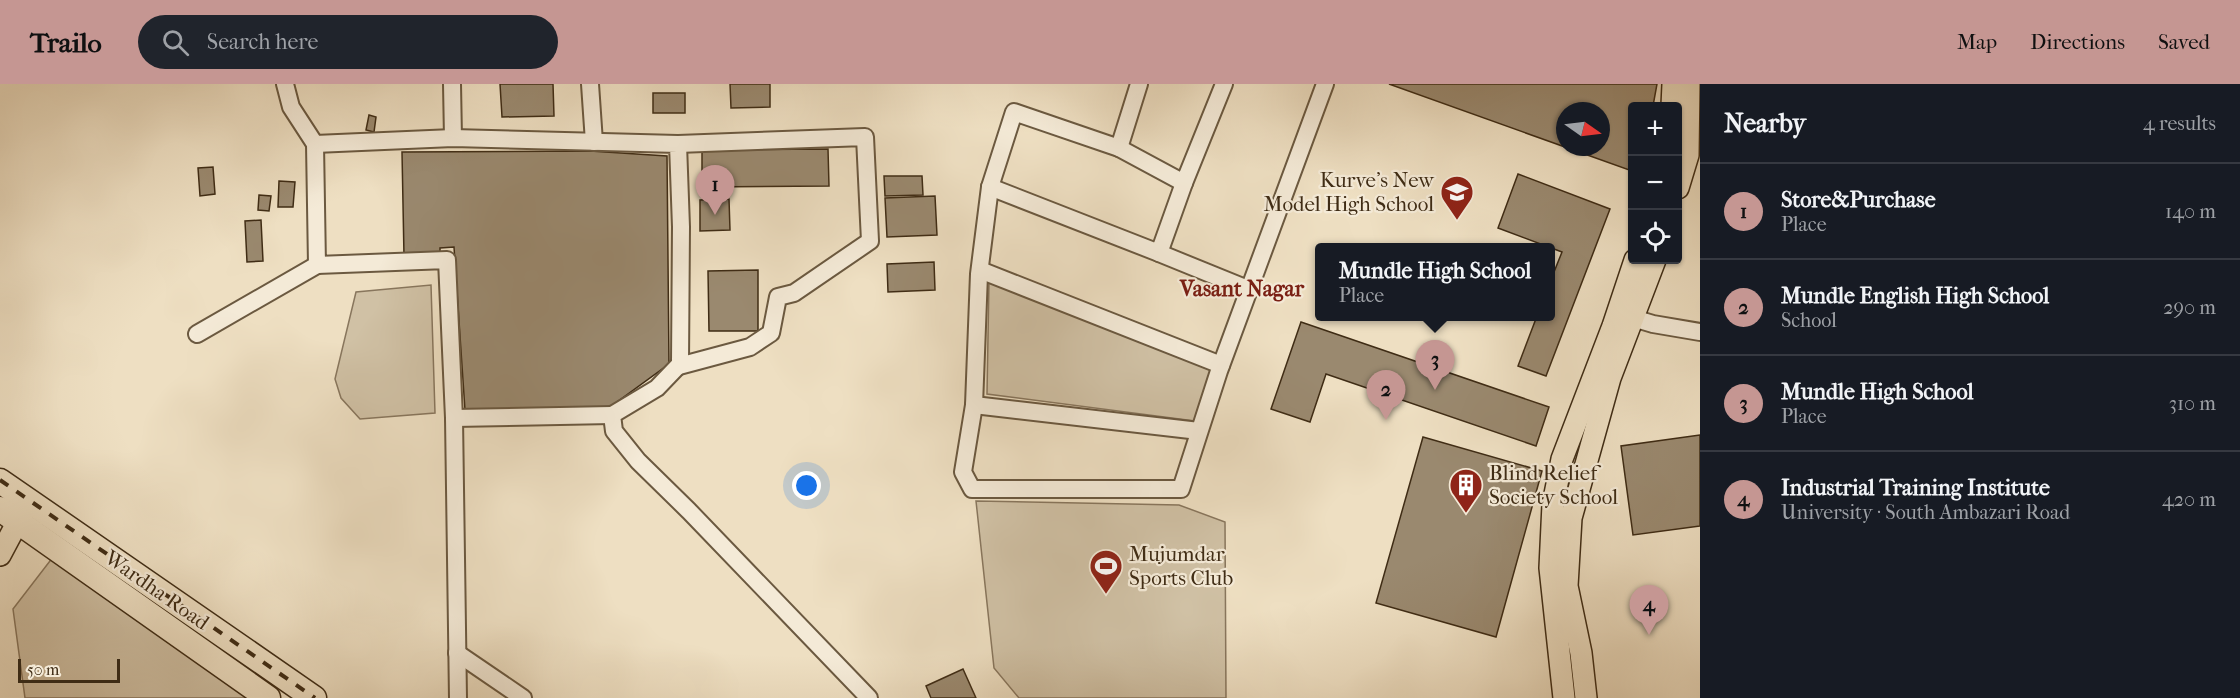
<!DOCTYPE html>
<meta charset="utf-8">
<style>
:root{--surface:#171b24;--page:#20242c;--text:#f1f3f6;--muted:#9ea1a6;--line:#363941;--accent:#c59692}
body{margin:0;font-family:"IM FELL French Canon",serif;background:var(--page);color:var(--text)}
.controls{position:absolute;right:18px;top:18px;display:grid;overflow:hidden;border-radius:6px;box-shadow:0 2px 4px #0004}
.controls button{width:54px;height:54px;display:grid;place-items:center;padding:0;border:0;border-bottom:2px solid var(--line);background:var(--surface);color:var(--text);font:30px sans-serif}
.compass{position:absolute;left:1556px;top:18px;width:54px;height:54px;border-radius:50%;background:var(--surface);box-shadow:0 2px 4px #0004;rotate:104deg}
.scale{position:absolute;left:18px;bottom:15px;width:102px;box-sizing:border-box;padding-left:6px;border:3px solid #3f2c15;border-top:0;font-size:16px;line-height:21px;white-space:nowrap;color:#3f2c15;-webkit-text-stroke:4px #f4ead7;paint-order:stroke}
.you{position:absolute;left:807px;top:402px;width:21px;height:21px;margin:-15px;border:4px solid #fff;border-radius:50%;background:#1a73e8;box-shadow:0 0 0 9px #1a73e833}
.badge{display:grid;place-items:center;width:39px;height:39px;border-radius:50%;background:var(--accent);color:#111;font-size:20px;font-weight:700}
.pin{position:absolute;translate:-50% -50px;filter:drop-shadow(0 2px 3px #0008)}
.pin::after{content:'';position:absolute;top:32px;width:21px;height:18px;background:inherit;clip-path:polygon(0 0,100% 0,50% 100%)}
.popup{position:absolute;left:1315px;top:159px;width:240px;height:78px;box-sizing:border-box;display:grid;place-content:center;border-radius:6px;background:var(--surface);filter:drop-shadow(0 2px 4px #0005);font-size:20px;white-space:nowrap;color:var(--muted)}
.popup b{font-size:22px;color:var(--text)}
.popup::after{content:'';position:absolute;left:50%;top:100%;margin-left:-12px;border:12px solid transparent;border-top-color:var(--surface)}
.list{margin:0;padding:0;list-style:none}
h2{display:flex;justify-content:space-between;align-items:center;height:78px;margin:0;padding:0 24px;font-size:26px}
h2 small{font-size:20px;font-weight:400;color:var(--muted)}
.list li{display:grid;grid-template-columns:39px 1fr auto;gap:18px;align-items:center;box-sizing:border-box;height:96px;padding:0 24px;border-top:2px solid var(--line)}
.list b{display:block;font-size:22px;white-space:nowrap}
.list p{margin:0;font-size:20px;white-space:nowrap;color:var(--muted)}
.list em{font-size:20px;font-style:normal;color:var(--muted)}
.icon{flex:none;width:33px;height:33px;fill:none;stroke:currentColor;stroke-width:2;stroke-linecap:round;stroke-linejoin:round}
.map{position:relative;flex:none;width:1700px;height:614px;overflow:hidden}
header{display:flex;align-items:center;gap:36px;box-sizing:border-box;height:84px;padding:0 30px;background:var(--accent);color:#111}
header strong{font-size:28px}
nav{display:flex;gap:33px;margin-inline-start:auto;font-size:21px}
.search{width:420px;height:54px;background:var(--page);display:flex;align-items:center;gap:15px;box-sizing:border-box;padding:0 21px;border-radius:33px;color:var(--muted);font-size:22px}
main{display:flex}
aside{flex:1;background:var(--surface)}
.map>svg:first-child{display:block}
.green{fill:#d0c1a5;stroke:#88765d;stroke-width:1.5}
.building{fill:#9a896f;stroke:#3f2c15;stroke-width:1.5;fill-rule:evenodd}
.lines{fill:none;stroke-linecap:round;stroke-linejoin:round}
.minor-casing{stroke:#6b5940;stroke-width:20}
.major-casing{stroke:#3f2c15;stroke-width:24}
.highway-casing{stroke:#3f2c15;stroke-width:27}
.minor{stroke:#f4ead7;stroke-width:16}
.major{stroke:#eedfc2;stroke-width:21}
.highway{stroke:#eedfc2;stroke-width:24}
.rail{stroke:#3f2c15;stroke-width:4;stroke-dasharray:10 10;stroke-linecap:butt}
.labels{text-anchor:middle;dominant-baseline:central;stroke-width:4.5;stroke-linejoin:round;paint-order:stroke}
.poi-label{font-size:21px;fill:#3f2c15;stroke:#f4ead7;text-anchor:start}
.street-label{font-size:21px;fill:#3f2c15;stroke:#f4ead7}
.neighbourhood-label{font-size:22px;font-weight:bold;fill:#7a1f14;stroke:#f4ead7}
</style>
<header>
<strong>Trailo</strong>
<div class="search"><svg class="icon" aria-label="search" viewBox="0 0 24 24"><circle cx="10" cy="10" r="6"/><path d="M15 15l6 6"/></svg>Search here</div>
<nav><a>Map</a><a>Directions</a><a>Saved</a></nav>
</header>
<main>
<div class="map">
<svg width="1700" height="614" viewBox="0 0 1700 614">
<rect width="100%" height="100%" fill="#eedfc2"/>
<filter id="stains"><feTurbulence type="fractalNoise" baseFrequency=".00333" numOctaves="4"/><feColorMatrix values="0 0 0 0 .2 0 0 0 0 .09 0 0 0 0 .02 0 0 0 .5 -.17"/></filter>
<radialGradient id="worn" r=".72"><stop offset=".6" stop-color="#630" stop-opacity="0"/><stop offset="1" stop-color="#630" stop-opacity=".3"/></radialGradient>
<!-- green -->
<g class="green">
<path d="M989,197l222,88 -16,52 -208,-27z"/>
<path d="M431,201l4,128 -75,6 -19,-21 -6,-19 21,-87z"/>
<path d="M976,417l203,4 46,17 1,176h-207l-25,-30z"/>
<path d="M53,473l201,141h-229l-12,-89z"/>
</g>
<!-- building -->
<g class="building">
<path d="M500,0h53l1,32 -52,1z"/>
<path d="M730,0h40v23l-39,1z"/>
<path d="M1389,0h268l-4,22h-21v65zM1565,27h36v36h-36z"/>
<rect x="653" y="9" width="32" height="20"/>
<path d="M369,31l7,2 -2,15 -8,-2z"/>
<path d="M828,65l1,37 -127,1v-37z"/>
<path d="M590,67l77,5 2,208 -59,43 -145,3 -11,-163 -14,1v6l-36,2 -2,-104z"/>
<path d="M213,83l2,27 -15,2 -2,-28z"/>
<path d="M1518,90l92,35 -64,167 -28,-10 19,-50h13v-34l12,-30 -64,-24z"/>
<path d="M884,92h38l1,19 -38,1z"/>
<path d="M279,97l16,1 -2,25h-15z"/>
<path d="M259,111l12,1 -2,15 -11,-1z"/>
<path d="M935,112l2,39 -50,2 -2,-39z"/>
<path d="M729,115l1,31 -30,1v-31z"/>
<path d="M261,136l2,41 -16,1 -2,-41z"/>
<path d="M934,178l1,28 -47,2 -1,-28z"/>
<path d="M758,186v61h-49l-1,-60z"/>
<path d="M1301,238l248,85 -13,39 -210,-72 -16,48 -39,-13z"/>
<path d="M1700,351v91l-67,9 -12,-89z"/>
<path d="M1423,353l119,34 -46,166 -120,-34z"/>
<path d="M963,585l13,29h-45l-5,-12z"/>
</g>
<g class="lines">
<!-- minor casing -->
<g class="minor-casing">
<g id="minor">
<path d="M285,0l6,23 24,37 2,121 130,-5 7,158 4,280"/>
<path d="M452,0l1,54"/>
<path d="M590,0l4,58"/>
<path d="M1139,0l-20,64 -105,-36 -24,75 -11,87 -5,131 -11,67 9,17h209l38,-118 106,-287"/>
<path d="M315,60l138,-6 225,6 3,83 -1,137 -23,24 -45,27 2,16 24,30 51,50 180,187"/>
<path d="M678,60l187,-7 5,104 -76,52 -16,4 -7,36 -21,14 -71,19"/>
<path d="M1119,64l65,35 40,-99"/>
<path d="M990,103l169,66 25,-70"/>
<path d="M1159,169l91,37"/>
<path d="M980,186l241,95"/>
<path d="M1633,234l20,6 47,8"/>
<path d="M197,250l120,-69"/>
<path d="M974,321l225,26"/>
<path d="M454,334l158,-3"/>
<path d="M457,569l66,45"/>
</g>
</g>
<!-- major casing -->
<g class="major-casing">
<g id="major">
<path d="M1672,22l1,-22"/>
<path d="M1678,104l10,-33 1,-71"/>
<path d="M0,471l25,-47"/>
<path d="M1564,614l-14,-130 3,-64 9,-45 51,-133 22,-66"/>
<path d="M1586,614l-5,-45 -14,-67 4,-68 39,-140 45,-118"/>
</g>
</g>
<!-- highway casing -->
<g class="highway-casing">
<g id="highway">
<path d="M0,397l314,217"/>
<path d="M0,425l268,189"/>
</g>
</g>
<!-- minor -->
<use href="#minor" class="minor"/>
<!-- major -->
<use href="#major" class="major"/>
<!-- highway -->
<use href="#highway" class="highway"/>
<!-- rail -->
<path class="rail" d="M0,396l315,218"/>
</g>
<!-- icons -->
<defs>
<g id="school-pin" transform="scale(1.725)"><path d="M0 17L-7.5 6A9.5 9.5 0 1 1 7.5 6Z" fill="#8f2418" stroke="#f4ead7"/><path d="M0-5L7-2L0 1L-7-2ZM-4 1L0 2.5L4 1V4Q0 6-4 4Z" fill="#fff"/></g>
<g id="building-pin" transform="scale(1.725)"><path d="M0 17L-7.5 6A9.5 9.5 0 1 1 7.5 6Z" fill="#8f2418" stroke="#f4ead7"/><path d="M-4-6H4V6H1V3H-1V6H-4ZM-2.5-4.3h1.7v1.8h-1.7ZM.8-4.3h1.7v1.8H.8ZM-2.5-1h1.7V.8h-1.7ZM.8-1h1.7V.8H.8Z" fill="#fff"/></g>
<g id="stadium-pin" transform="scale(1.725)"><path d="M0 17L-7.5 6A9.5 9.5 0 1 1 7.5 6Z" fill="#8f2418" stroke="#f4ead7"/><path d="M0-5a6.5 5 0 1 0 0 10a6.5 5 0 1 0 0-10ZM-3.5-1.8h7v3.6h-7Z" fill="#fff"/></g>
</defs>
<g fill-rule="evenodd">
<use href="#school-pin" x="1457" y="108"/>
<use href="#building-pin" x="1466" y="401"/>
<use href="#stadium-pin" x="1106" y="482"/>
</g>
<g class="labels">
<!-- poi labels -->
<g class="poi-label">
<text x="1434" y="96" text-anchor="end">Kurve's New<tspan x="1434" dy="24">Model High School</tspan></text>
<text x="1489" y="389">Blind Relief<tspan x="1489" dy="24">Society School</tspan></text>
<text x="1129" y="470">Mujumdar<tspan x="1129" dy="24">Sports Club</tspan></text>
</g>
<!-- street labels -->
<g class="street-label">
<text transform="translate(157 506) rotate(35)">Wardha Road</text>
</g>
<!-- neighbourhood labels -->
<g class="neighbourhood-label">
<text x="1242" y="205">Vasant Nagar</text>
</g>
</g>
<rect width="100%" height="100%" filter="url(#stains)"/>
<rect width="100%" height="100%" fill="url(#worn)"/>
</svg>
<div class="controls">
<button>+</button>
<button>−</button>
<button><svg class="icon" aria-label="locate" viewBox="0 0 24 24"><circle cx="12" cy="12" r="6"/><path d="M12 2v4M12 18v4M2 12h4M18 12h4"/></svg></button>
</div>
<svg class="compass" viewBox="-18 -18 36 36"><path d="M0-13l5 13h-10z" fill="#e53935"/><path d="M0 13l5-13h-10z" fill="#9ea1a6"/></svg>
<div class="scale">50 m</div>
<div class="you"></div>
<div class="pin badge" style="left:715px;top:131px">1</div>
<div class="pin badge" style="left:1386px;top:336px">2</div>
<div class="pin badge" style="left:1435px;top:306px">3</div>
<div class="popup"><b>Mundle High School</b>Place</div>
<div class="pin badge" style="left:1649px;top:551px">4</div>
</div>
<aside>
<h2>Nearby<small>4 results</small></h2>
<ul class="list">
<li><span class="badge">1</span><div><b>Store&amp;Purchase</b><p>Place</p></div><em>140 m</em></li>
<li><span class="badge">2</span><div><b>Mundle English High School</b><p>School</p></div><em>290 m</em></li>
<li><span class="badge">3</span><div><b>Mundle High School</b><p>Place</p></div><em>310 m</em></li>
<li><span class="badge">4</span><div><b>Industrial Training Institute</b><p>University · South Ambazari Road</p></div><em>420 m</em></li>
</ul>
</aside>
</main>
